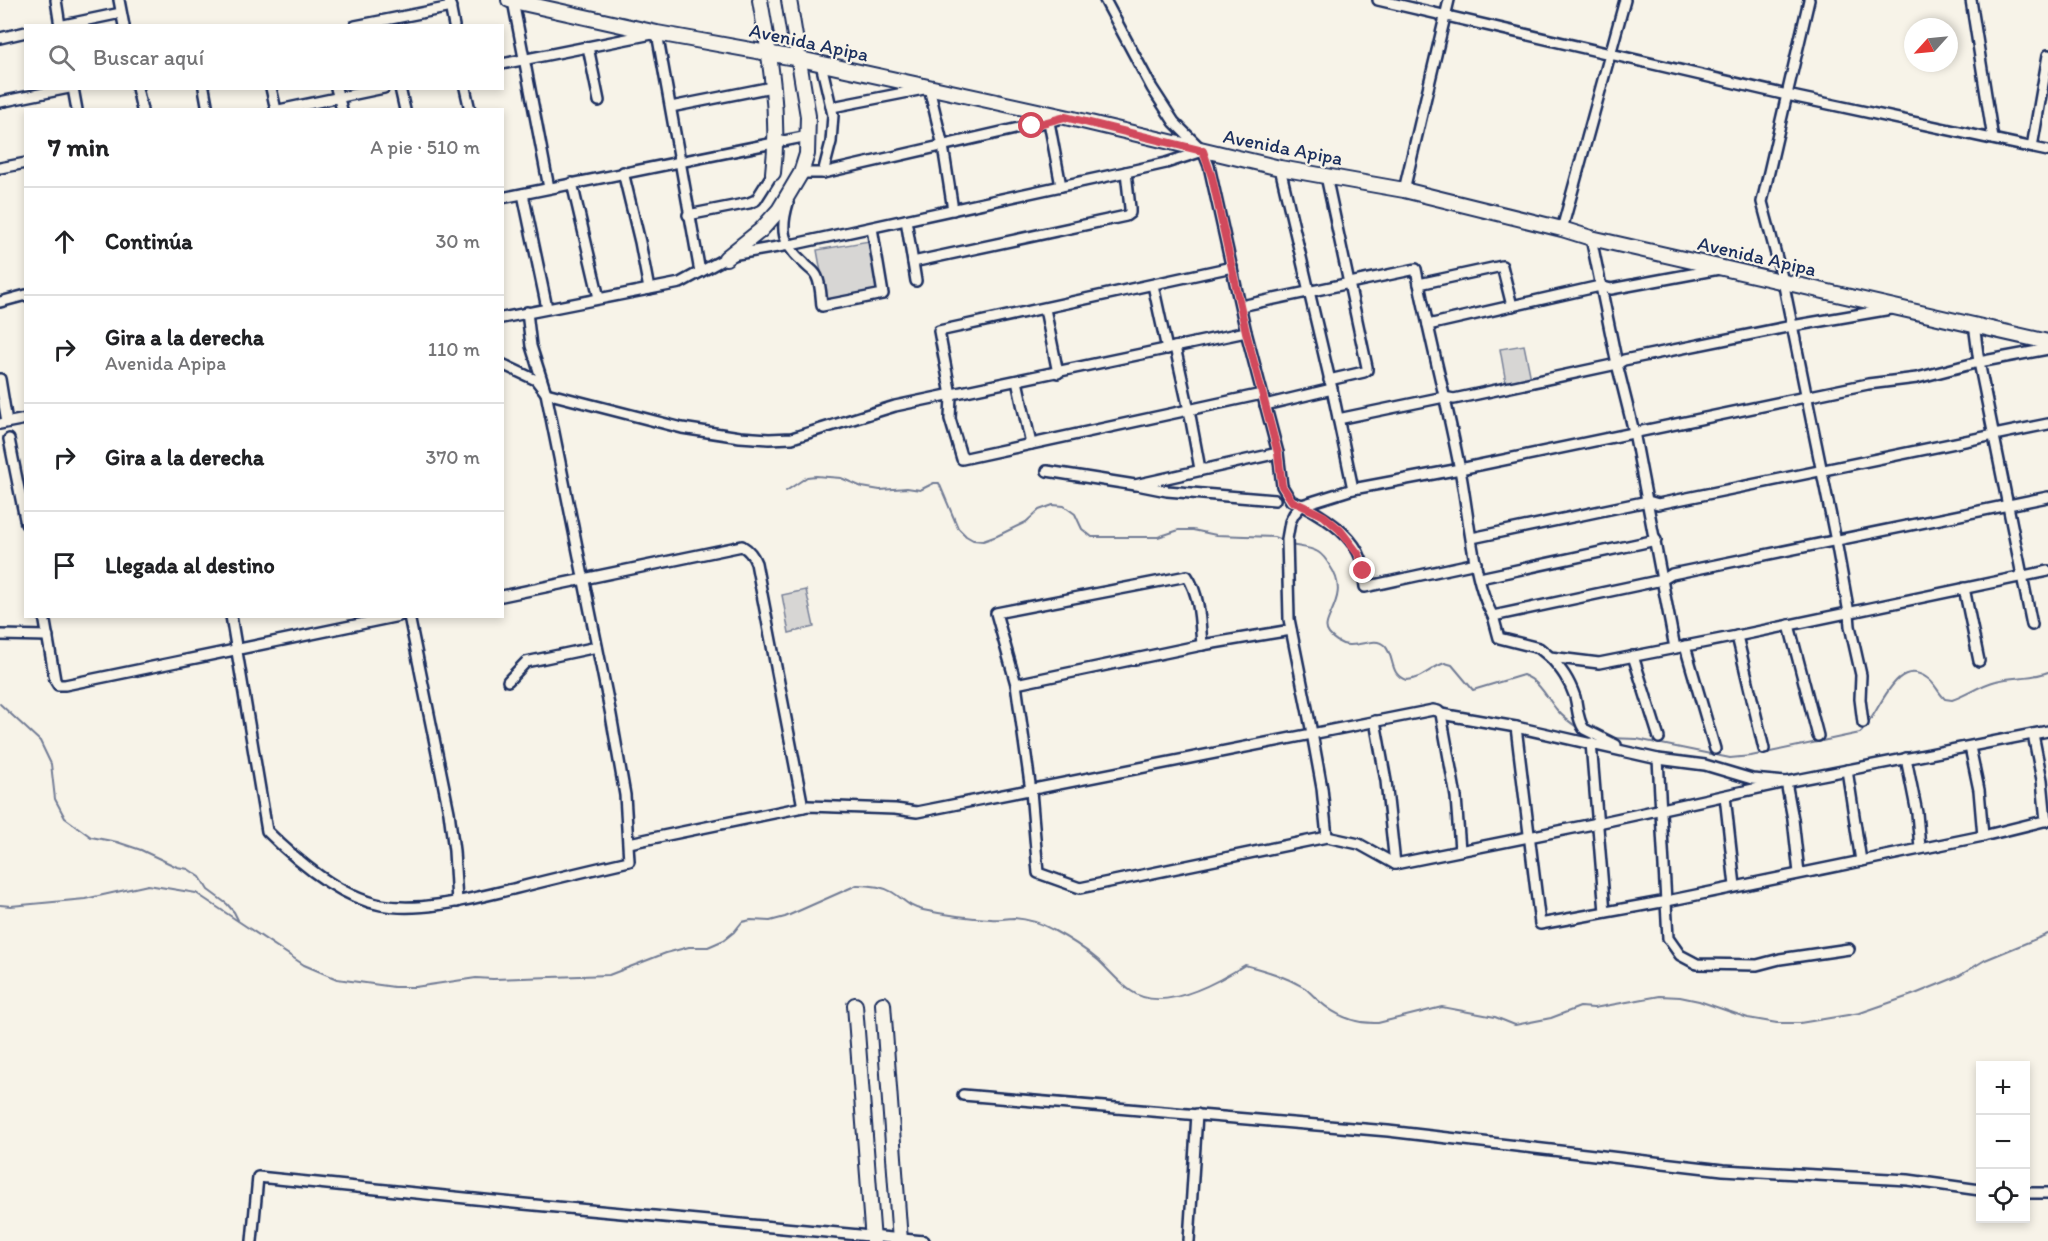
<!DOCTYPE html>
<html lang="es">
<meta charset="utf-8">
<style>
:root{--surface:#fff;--page:#f6f6f6;--text:#202124;--muted:#757577;--line:#e0e0e0}
body{margin:0;font-family:Itim,sans-serif;background:var(--page);color:var(--text)}
.controls{position:absolute;right:18px;bottom:18px;display:grid;overflow:hidden;border-radius:0px;box-shadow:0 3px 9px #0003}
.controls button{width:54px;height:54px;display:grid;place-items:center;padding:0;border:0;border-bottom:2px solid var(--line);background:var(--surface);color:var(--text);font:30px sans-serif}
.compass{position:absolute;left:1904px;top:18px;width:54px;height:54px;border-radius:50%;background:var(--surface);box-shadow:0 3px 9px #0003;rotate:243deg}
.stop{position:absolute;width:18px;height:18px;margin:-14px;border:4px solid #d1495b;border-radius:50%;background:#fff}
.stop.end{background:#d1495b;border-color:#fff;box-shadow:0 2px 6px #0008}
.list{margin:0;padding:0;list-style:none}
h2{display:flex;justify-content:space-between;align-items:center;height:78px;margin:0;padding:0 24px;font-size:26px}
h2 small{font-size:20px;font-weight:400;color:var(--muted)}
.list li{display:grid;grid-template-columns:39px 1fr auto;gap:18px;align-items:center;box-sizing:border-box;height:108px;padding:0 24px;border-top:2px solid var(--line)}
.list b{display:block;font-size:22px;white-space:nowrap}
.list p{margin:0;font-size:20px;white-space:nowrap;color:var(--muted)}
.list em{font-size:20px;font-style:normal;color:var(--muted)}
.icon{flex:none;width:33px;height:33px;fill:none;stroke:currentColor;stroke-width:2;stroke-linecap:round;stroke-linejoin:round}
.map{position:relative;flex:none;width:2048px;height:1241px;overflow:hidden}
.search{position:absolute;background:var(--surface);box-shadow:0 3px 9px #0003;left:24px;top:24px;width:480px;height:66px;display:flex;align-items:center;gap:15px;box-sizing:border-box;padding:0 21px;border-radius:0px;color:var(--muted);font-size:22px}
.panel{position:absolute;background:var(--surface);box-shadow:0 3px 9px #0003;left:24px;top:108px;width:480px;height:510px;border-radius:0px}
.map>svg:first-child{display:block}
.green{fill:#d7d6d4;stroke:#798299;stroke-width:1.5}
.lines{fill:none;stroke-linecap:round;stroke-linejoin:round}
.stream{stroke:#727c95;stroke-width:2}
.street-casing{stroke:#1b2f5e;stroke-width:14}
.secondary-casing{stroke:#1b2f5e;stroke-width:18}
.street{stroke:#f7f3e8;stroke-width:9}
.secondary{stroke:#f7f3e8;stroke-width:14}
.route{stroke:#d1495b;stroke-width:8}
.labels{text-anchor:middle;dominant-baseline:central;stroke-width:4.5;stroke-linejoin:round;paint-order:stroke}
.street-label{font-size:20px;fill:#1b2f5e;stroke:#f7f3e8}
</style>
<div class="map">
<svg width="2048" height="1241" viewBox="0 0 2048 1241">
<rect width="100%" height="100%" fill="#f7f3e8"/>
<filter id="ink" filterUnits="userSpaceOnUse"><feTurbulence type="fractalNoise" baseFrequency=".0167" numOctaves="2"/><feDisplacementMap in="SourceGraphic" scale="12" xChannelSelector="R" yChannelSelector="G"/><feConvolveMatrix kernelMatrix="1 2 1 2 8 2 1 2 1" color-interpolation-filters="sRGB"/></filter>
<g filter="url(#ink)">
<!-- green -->
<g class="green">
<path d="M869,241l9,50 -52,9 -9,-50z"/>
<path d="M1524,345l7,34 -25,4 -6,-34z"/>
<path d="M806,590l8,37 -25,6 -7,-38z"/>
</g>
<g class="lines">
<!-- stream -->
<g class="stream">
<path d="M786,491l21,-14 9,-1 25,2 21,9 18,3 27,-2 13,2 14,-7h5l19,45 8,8 7,4 10,1 14,-5 29,-14 13,-12 14,-5 11,1 11,8 7,15 10,8h66l21,-7h14l23,5 58,2 10,4"/>
<path d="M1291,545c9,2 19,2 27,7 5,3 9,9 12,14 23,33 -13,54 -1,68 21,25 42,-2 56,12 10,11 4,28 21,34 19,-2 23,-12 39,-17l7,2 21,25 50,-15c17,6 23,22 34,35 6,7 15,14 23,19"/>
<path d="M0,704l40,37 11,23 4,35 10,19 26,19 26,5 24,8 36,17 11,2 12,8 8,13 19,14 7,8 4,8"/>
<path d="M1608,738l29,1 93,19 21,-2 109,-23c19,-16 34,-79 67,-55 8,5 11,15 18,21l7,1c15,-5 28,-15 44,-19 18,-5 35,-2 52,-9"/>
<path d="M0,905l11,1 74,-7 63,-14 48,8 108,72 33,14 57,8h21l61,-9 17,1 116,-4 57,-22 23,-6h19l16,-7 10,-8 8,-10 9,-2 19,1 15,-4 72,-32c11,0 25,1 35,7 12,7 16,15 31,18 23,5 45,8 68,9 7,1 15,-1 23,-1 13,1 27,5 39,12 15,8 32,19 45,30 11,10 21,23 33,31 31,23 87,-9 114,-26 22,6 40,11 60,23 5,4 9,9 14,13 17,15 36,23 59,22l64,-16 53,10 20,8 36,-7 29,-11 14,1 66,-12 20,1 19,4 49,17 29,5h23l60,-10 55,-19 44,-18 26,-16 63,-26"/>
</g>
<!-- street casing -->
<g class="street-casing">
<g id="street">
<path d="M56,0l4,26"/>
<path d="M119,0l5,26"/>
<path d="M449,0l5,26"/>
<path d="M1105,0l47,88 22,34 29,29 6,15 37,166 32,121 4,33 9,15 11,4 51,-16 107,-20 408,-85 49,-6 62,-16 69,-13"/>
<path d="M1378,0l409,95 261,56"/>
<path d="M1809,0l-47,202 21,79 53,260 13,72 1,13 11,49 -1,24 3,24"/>
<path d="M1971,0l22,139"/>
<path d="M513,1l36,187"/>
<path d="M59,26l62,-13"/>
<path d="M355,26l96,-19"/>
<path d="M0,38l26,-6"/>
<path d="M588,47l11,54"/>
<path d="M502,64l155,-31 43,239"/>
<path d="M821,64l12,51 -2,27 -8,31"/>
<path d="M73,88l4,22"/>
<path d="M137,88l5,22"/>
<path d="M204,88l4,22"/>
<path d="M271,88l5,22"/>
<path d="M336,88l6,22"/>
<path d="M400,88l5,22"/>
<path d="M465,88l5,22"/>
<path d="M0,102l69,-14"/>
<path d="M671,107l101,-20"/>
<path d="M832,107l97,-19 14,58 10,64"/>
<path d="M279,110l105,-22"/>
<path d="M1049,122l12,64"/>
<path d="M2032,147l16,-92"/>
<path d="M0,168l26,-5"/>
<path d="M1280,168l52,221 21,100"/>
<path d="M623,172l17,70 9,47"/>
<path d="M801,173h22l240,-55"/>
<path d="M1326,176l41,191v3l-3,2 -35,8"/>
<path d="M572,183l27,115"/>
<path d="M1404,190l45,-190"/>
<path d="M523,194l24,114"/>
<path d="M502,198l306,-62"/>
<path d="M788,203c-8,27 -6,41 16,60 4,5 11,8 13,14 4,8 4,20 5,29l61,-12 -11,-66"/>
<path d="M688,215l61,-12 7,-3 17,-27"/>
<path d="M906,220l10,61"/>
<path d="M1562,229l63,-229"/>
<path d="M1591,238l26,126 17,68 41,216"/>
<path d="M913,262l213,-46 4,-3v-5l-4,-36"/>
<path d="M1232,267l-293,64 12,64 -1,24 12,40 300,-65"/>
<path d="M1419,284l83,-18 10,40"/>
<path d="M1153,285l14,64"/>
<path d="M0,302l26,-7"/>
<path d="M1241,306l175,-37c13,67 31,133 44,201 8,39 13,113 33,146l169,-36 10,-6 376,-77"/>
<path d="M1045,309l13,64"/>
<path d="M502,318l178,-35 46,-25 11,-4 58,-10 331,-72 40,-9 37,-12"/>
<path d="M1974,324l5,38 53,263"/>
<path d="M1428,325l172,-39 11,3 108,-20"/>
<path d="M1175,347l14,63 11,59"/>
<path d="M502,364l34,16 10,13 136,35 58,9 29,2 23,-1 103,-32 351,-74"/>
<path d="M0,379l7,43"/>
<path d="M1017,381l14,63"/>
<path d="M1265,405l67,-16"/>
<path d="M1338,419l106,-22 10,2 163,-35 7,-4 168,-34 99,-17"/>
<path d="M0,424l26,-5"/>
<path d="M9,439l17,85"/>
<path d="M1047,471l88,14 143,-32"/>
<path d="M1137,485l30,6 108,9"/>
<path d="M1472,538l176,-37 10,3 390,-80"/>
<path d="M1480,578l176,-38"/>
<path d="M1964,588l15,73"/>
<path d="M502,596l240,-50c7,4 11,9 14,17l47,244"/>
<path d="M44,616l11,64 3,5h7l334,-69"/>
<path d="M231,616l36,215c29,29 73,66 114,74 40,8 93,-7 132,-16 39,-10 77,-19 116,-28l-4,-66 -14,-80 -65,-322 -15,-47 -4,-34"/>
<path d="M409,616l40,196 5,39 3,51"/>
<path d="M1493,616l6,22 40,10 11,9 49,6 138,-27 311,-65"/>
<path d="M1789,625l29,111"/>
<path d="M0,635l48,1"/>
<path d="M1737,636l27,113"/>
<path d="M1202,645c-2,-23 -2,-50 -15,-69l-191,37 20,71 15,107 7,82 42,15 247,-51 32,7 36,20 203,-41 188,-41 262,-51"/>
<path d="M1685,646l30,103"/>
<path d="M1633,656l26,82"/>
<path d="M1550,657c12,13 19,23 25,40 3,11 2,22 9,32l32,16"/>
<path d="M508,681l18,-19 71,-15"/>
<path d="M1016,684l186,-39 89,-15"/>
<path d="M1441,714l75,13 24,197 127,-23 316,-65 65,-16"/>
<path d="M1375,721l11,60 9,83"/>
<path d="M1516,727l142,32 47,6 47,14 34,3 7,37 6,54"/>
<path d="M2033,734l9,46 4,41"/>
<path d="M1591,743l14,169"/>
<path d="M1970,747l9,43 4,46"/>
<path d="M1906,758l11,55 3,35"/>
<path d="M1658,759l10,179 12,17 17,9 60,1 23,-6 69,-10"/>
<path d="M1847,770l14,91"/>
<path d="M1725,796l10,90"/>
<path d="M1327,837l-5,-49 -10,-55 -23,-114 -2,-80 3,-17 4,-8 8,-9c21,11 51,30 59,54 2,9 3,19 4,28l111,-24"/>
<path d="M629,843l179,-37 87,3 22,3 516,-102 5,1 3,3 15,83 4,53"/>
<path d="M963,1095l425,36 335,39 185,10 72,10"/>
<path d="M2026,1193h22"/>
<path d="M252,1241l6,-64 266,27 400,37"/>
<path d="M1189,1241l8,-127"/>
</g>
</g>
<!-- secondary casing -->
<g class="secondary-casing">
<g id="secondary">
<path d="M509,0l148,33 143,26 265,58 215,51 124,22 158,39 29,9 457,104"/>
<path d="M760,0c10,57 20,115 13,173"/>
<path d="M726,258l35,-28 18,-20 22,-37 6,-19 1,-38 -19,-116"/>
<path d="M883,1004l17,237"/>
<path d="M855,1005l18,236"/>
</g>
</g>
<!-- street -->
<use href="#street" class="street"/>
<!-- secondary -->
<use href="#secondary" class="secondary"/>
</g>
</g>
<g class="lines" filter="url(#ink)">
<!-- route -->
<path class="route" d="M1032,126l33,-9 138,34 9,26 34,155 32,121 4,33 10,15 32,15 16,14 19,25 4,16"/>
</g>
<g class="labels">
<!-- street labels -->
<g class="street-label">
<text transform="translate(809 42) rotate(12)">Avenida Apipa</text>
<text transform="translate(1283 147) rotate(11)">Avenida Apipa</text>
<text transform="translate(1757 256) rotate(13)">Avenida Apipa</text>
</g>
</g>
</svg>
<div class="controls">
<button>+</button>
<button>−</button>
<button><svg class="icon" aria-label="locate" viewBox="0 0 24 24"><circle cx="12" cy="12" r="6"/><path d="M12 2v4M12 18v4M2 12h4M18 12h4"/></svg></button>
</div>
<svg class="compass" viewBox="-18 -18 36 36"><path d="M0-13l5 13h-10z" fill="#e53935"/><path d="M0 13l5-13h-10z" fill="#757577"/></svg>
<div class="stop" style="left:1032px;top:126px"></div>
<div class="stop end" style="left:1363px;top:571px"></div>
<div class="search"><svg class="icon" aria-label="search" viewBox="0 0 24 24"><circle cx="10" cy="10" r="6"/><path d="M15 15l6 6"/></svg>Buscar aquí</div>
<section class="panel">
<h2>7 min<small>A pie · 510 m</small></h2>
<ul class="list">
<li><svg class="icon" aria-label="ahead" viewBox="0 0 24 24"><path d="M12 20V5M6 11l6-6 6 6"/></svg><div><b>Continúa</b></div><em>30 m</em></li>
<li><svg class="icon" aria-label="right" viewBox="0 0 24 24"><path d="M7 20v-9h11M14 6l5 5-5 5"/></svg><div><b>Gira a la derecha</b><p>Avenida Apipa</p></div><em>110 m</em></li>
<li><svg class="icon" aria-label="right" viewBox="0 0 24 24"><path d="M7 20v-9h11M14 6l5 5-5 5"/></svg><div><b>Gira a la derecha</b></div><em>370 m</em></li>
<li><svg class="icon" aria-label="arrive" viewBox="0 0 24 24"><path d="M6 21V4h12l-3 4 3 4H6"/></svg><div><b>Llegada al destino</b></div></li>
</ul>
</section>
</div>
